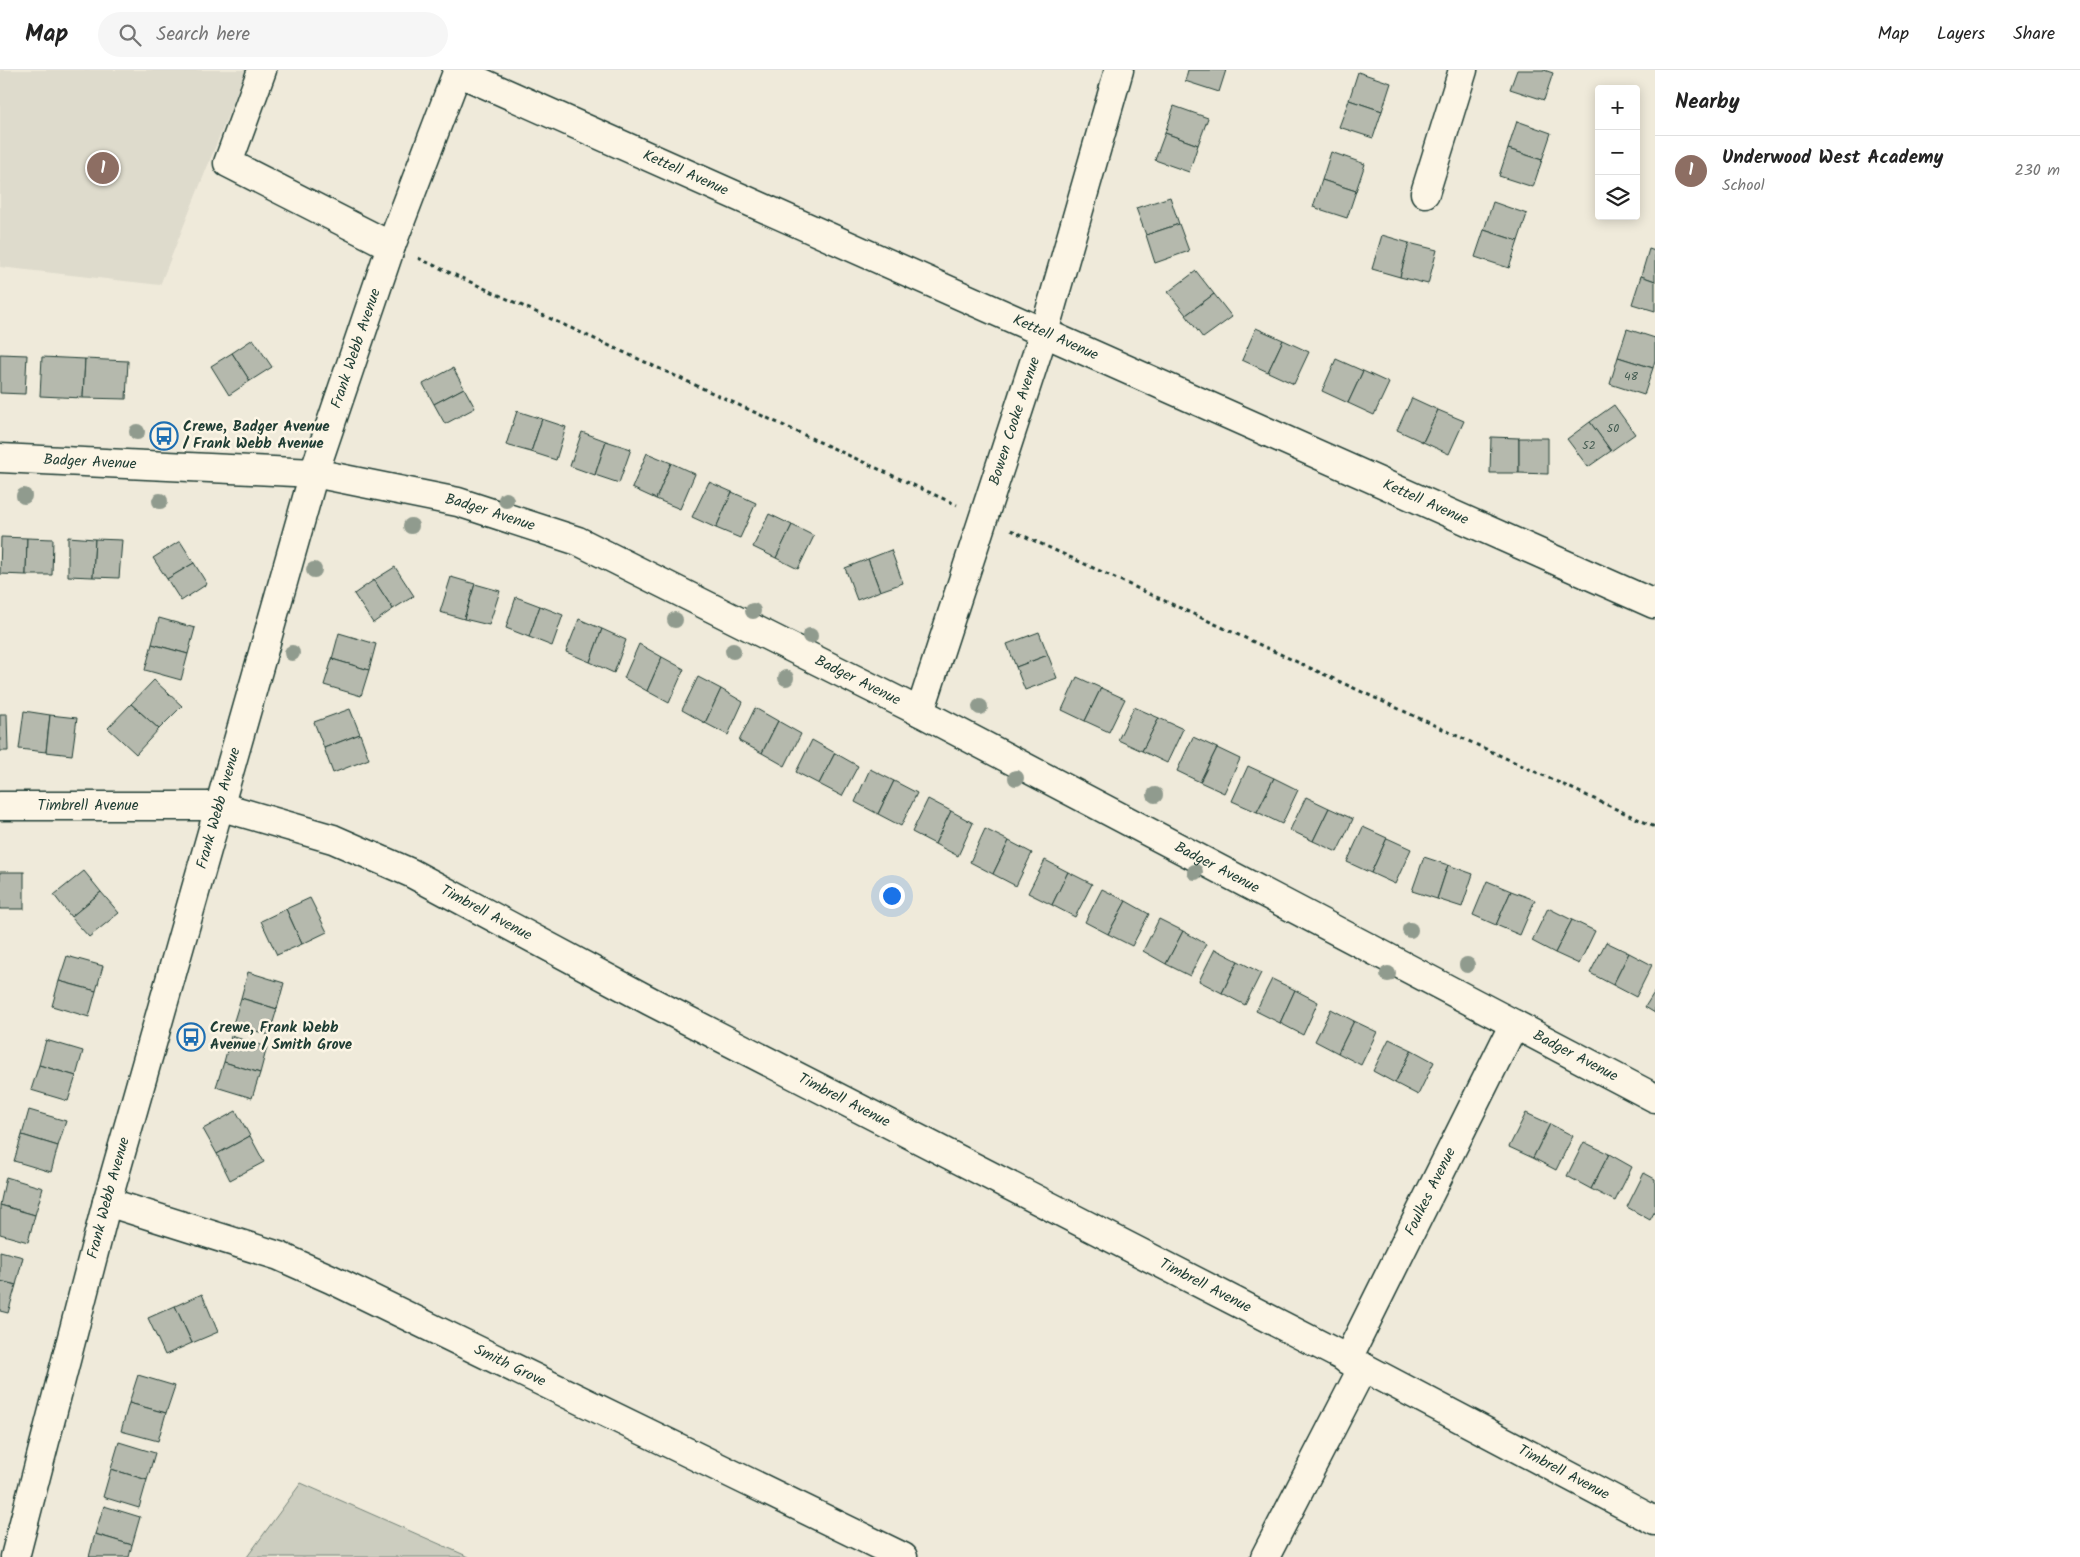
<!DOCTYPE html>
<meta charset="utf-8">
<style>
:root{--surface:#fff;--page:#f6f6f6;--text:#222;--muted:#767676;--line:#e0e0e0;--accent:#db2777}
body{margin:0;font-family:Kalam,sans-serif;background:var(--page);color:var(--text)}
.controls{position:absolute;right:15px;top:15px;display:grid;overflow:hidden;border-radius:5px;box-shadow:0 2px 12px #0003}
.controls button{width:45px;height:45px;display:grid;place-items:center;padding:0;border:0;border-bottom:1px solid var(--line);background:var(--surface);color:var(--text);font:25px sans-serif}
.you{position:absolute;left:891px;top:825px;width:18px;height:18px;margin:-12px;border:4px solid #fff;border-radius:50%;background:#1a73e8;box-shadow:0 0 0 8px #1a73e833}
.badge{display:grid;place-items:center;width:32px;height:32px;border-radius:50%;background:var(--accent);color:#fff;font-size:16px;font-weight:700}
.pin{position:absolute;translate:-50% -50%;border:2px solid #fff;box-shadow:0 1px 5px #0006}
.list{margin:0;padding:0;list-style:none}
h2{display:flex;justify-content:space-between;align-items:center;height:65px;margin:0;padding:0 20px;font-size:21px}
h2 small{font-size:16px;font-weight:400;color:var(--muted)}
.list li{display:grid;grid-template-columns:32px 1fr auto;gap:15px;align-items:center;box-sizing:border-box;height:70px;padding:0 20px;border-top:1px solid var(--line)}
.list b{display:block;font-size:19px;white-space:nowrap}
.list p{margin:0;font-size:16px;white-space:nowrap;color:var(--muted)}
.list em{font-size:16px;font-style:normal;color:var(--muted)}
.icon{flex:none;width:28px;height:28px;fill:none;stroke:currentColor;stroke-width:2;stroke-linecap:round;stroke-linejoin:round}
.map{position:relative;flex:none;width:1655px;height:1487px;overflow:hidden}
header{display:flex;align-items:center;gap:30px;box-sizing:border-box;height:70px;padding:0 25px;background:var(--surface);border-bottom:1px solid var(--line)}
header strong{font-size:24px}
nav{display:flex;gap:28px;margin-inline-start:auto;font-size:18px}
.search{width:350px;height:45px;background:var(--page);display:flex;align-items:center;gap:12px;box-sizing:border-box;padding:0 18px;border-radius:28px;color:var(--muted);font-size:19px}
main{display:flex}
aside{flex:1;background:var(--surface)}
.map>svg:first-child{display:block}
.built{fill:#dedbcc}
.green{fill:#cccdbf;stroke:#76857a}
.building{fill:#b5b9ad;stroke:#1f3d34}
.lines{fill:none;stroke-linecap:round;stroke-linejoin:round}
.minor-casing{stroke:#1f3d34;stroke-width:31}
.path{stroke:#1f3d34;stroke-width:3;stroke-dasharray:4 4;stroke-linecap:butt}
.minor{stroke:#fcf5e5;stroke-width:28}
.tree{fill:#909b8e}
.labels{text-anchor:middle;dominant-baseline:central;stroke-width:5;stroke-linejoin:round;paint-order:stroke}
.number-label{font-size:12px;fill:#445c52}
.street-label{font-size:15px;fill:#1f3d34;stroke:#fcf5e5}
.poi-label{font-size:15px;font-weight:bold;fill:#1f3d34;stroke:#fcf5e5;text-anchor:start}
</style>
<header>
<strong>Map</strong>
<div class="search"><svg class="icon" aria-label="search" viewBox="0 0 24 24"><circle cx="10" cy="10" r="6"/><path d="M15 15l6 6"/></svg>Search here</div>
<nav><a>Map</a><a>Layers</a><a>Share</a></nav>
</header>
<main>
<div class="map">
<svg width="1655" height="1487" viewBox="0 0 1655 1487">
<rect width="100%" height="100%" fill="#efeada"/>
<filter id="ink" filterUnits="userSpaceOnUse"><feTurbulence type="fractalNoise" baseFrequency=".02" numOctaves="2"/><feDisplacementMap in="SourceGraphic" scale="10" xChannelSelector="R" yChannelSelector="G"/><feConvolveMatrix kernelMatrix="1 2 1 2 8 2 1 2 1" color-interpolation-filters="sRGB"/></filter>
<g filter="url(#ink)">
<!-- built -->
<path class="built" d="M0,0h246l-86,215 -160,-18z"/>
<!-- green -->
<path class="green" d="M301,1413l168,74h-222z"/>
<!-- building -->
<g class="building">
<path d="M1188,0h38l-7,22 -34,-11z"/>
<path d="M1517,0h27l9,3 -9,27 -34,-11z"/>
<path d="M1358,2l33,11 -9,28 -33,-11z"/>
<path d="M1349,30l33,11 -9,27 -34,-11z"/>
<path d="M1174,36l34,12 -10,27 -33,-12z"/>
<path d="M1517,51l34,12 -9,27 -34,-11z"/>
<path d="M1165,63l33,12 -9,27 -34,-12z"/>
<path d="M1508,79l34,11 -9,27 -34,-11z"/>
<path d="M1331,82l34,12 -9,27 -34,-11z"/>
<path d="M1322,110l34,11 -9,27 -34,-11z"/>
<path d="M1170,127l9,27 -33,11 -10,-27z"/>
<path d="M1493,132l34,12 -9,27 -34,-11z"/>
<path d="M1179,154l10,27 -34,12 -9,-28z"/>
<path d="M1484,160l34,11 -9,27 -34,-11z"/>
<path d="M1382,165l27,8 -9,34 -28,-8z"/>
<path d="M1409,173l28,7 -9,34 -28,-7z"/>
<path d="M1649,179l6,2v30l-14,-5z"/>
<path d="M1196,201l18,23 -28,21 -18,-23z"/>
<path d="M1641,206l14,5v30l-23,-7z"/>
<path d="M1214,224l18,23 -29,21 -17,-23z"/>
<path d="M1256,258l27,12 -15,32 -26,-12z"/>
<path d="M1627,259l28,9v22l-2,8 -35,-11z"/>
<path d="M253,269l19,28 -22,14 -18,-28z"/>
<path d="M1283,270l26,12 -15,32 -26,-12z"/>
<path d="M232,283l18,28 -21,14 -18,-29z"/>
<path d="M0,284l27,1 -2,39 -25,-1z"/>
<path d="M42,287l43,2 -2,39 -43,-2z"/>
<path d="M1618,287l35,11 -9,27 -34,-11z"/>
<path d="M85,289l43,2 -2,38 -43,-1z"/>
<path d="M1336,289l27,12 -15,32 -26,-12z"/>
<path d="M453,298l11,20 -30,16 -11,-20z"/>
<path d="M1363,301l26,12 -15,32 -26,-12z"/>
<path d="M464,318l11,20 -30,16 -11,-20z"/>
<path d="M1412,328l26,12 -15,32 -26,-12z"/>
<path d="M1614,335l21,29 -24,17 -21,-29z"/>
<path d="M1438,340l26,11 -15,33 -26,-12z"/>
<path d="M517,341l25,8 -11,33 -25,-7z"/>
<path d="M542,349l24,8 -10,33 -25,-8z"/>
<path d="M1590,352l21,29 -23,16 -21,-28z"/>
<path d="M582,362l24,9 -11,34 -25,-9z"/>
<path d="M1491,367l28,1v35h-29z"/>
<path d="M1519,368h29v36l-29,-1z"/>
<path d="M606,371l25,8 -12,34 -24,-8z"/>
<path d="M647,383l24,10 -15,36 -24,-11z"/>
<path d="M671,393l24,11 -15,35 -24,-10z"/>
<path d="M709,412l23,10 -16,36 -24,-11z"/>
<path d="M732,422l24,11 -16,35 -24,-10z"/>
<path d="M769,444l23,11 -16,33 -23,-11z"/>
<path d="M792,455l22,11 -16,33 -22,-11z"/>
<path d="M1,467l26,1 -1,37 -26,-1z"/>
<path d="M68,467l27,2 -2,38 -25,-1z"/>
<path d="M27,468l26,1 -1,36h-26z"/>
<path d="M95,469l27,1 -3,38 -26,-1z"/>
<path d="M180,471l14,22 -27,16 -14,-21z"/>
<path d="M891,480l12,33 -23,8 -12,-32z"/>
<path d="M868,489l12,32 -23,9 -12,-32z"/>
<path d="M194,493l13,21 -26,17 -14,-22z"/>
<path d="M395,497l19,29 -21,13 -19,-29z"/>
<path d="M451,507l24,7 -11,35 -24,-7z"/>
<path d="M374,510l19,29 -20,14 -19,-29z"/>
<path d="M475,514l25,7 -11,34 -25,-6z"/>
<path d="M516,527l24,9 -11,31 -23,-9z"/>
<path d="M540,536l23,9 -11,31 -23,-9z"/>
<path d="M159,548l36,10 -7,26 -36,-10z"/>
<path d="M579,549l23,10 -12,33 -24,-10z"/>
<path d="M602,559l24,11 -12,33 -24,-11z"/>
<path d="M1039,562l9,23 -32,12 -9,-23z"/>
<path d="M339,563l37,11 -7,26 -37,-11z"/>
<path d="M152,574l36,10 -7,26 -36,-10z"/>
<path d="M639,574l23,13 -15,34 -23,-13z"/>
<path d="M1048,585l9,23 -32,12 -9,-23z"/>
<path d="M662,587l22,12 -15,34 -22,-12z"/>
<path d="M332,589l37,11 -8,26 -37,-11z"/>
<path d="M698,607l23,12 -16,34 -23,-13z"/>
<path d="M1077,607l24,11 -16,33 -23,-11z"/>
<path d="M154,610l28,26 -23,23 -28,-25z"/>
<path d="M1101,618l24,11 -16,33 -24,-11z"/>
<path d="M721,619l22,13 -15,33 -23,-12z"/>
<path d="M131,634l28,25 -23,25 -28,-26z"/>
<path d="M1134,637l25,11 -17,33 -24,-11z"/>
<path d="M755,638l23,13 -16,32 -23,-12z"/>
<path d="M350,639l10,25 -36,14 -10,-26z"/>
<path d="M24,641l26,4 -4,37 -27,-3z"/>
<path d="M0,644h7l1,37h-8z"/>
<path d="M50,645l27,3 -5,37 -26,-3z"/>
<path d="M1159,648l24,11 -16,34 -25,-12z"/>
<path d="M778,651l23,13 -16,32 -23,-13z"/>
<path d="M360,664l9,25 -36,14 -9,-25z"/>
<path d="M1193,667l24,11 -17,34 -23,-11z"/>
<path d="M812,670l23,13 -16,31 -23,-12z"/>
<path d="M1217,678l23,11 -16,34 -24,-11z"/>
<path d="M835,683l23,13 -16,30 -23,-12z"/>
<path d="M1248,696l26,12 -17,34 -25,-11z"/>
<path d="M870,699l24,12 -16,33 -23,-12z"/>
<path d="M1274,708l24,12 -16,34 -25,-12z"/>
<path d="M894,711l23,12 -16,33 -23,-12z"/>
<path d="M1306,727l23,11 -16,33 -23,-11z"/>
<path d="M928,729l23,12 -16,33 -23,-12z"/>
<path d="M1329,738l24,11 -16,33 -24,-11z"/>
<path d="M951,741l22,12 -15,33 -23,-12z"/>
<path d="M1363,757l24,11 -16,35 -24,-11z"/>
<path d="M985,759l24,12 -16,33 -23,-12z"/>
<path d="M1387,768l24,11 -16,35 -24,-11z"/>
<path d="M1009,771l23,12 -16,33 -23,-12z"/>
<path d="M1424,787l24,8 -11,34 -25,-8z"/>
<path d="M1045,790l23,12 -16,33 -24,-12z"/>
<path d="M1448,795l25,9 -11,33 -25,-8z"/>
<path d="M84,801l17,21 -30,25 -17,-22z"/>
<rect x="0" y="802" width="24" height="37"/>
<path d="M1068,802l24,12 -17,33 -23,-12z"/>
<path d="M1487,811l24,10 -15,34 -23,-10z"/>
<path d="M1102,819l24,12 -18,33 -23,-12z"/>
<path d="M1511,821l24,9 -15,35 -24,-10z"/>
<path d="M101,822l18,21 -30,24 -18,-20z"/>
<path d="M310,828l17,34 -25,12 -16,-35z"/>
<path d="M1126,831l23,13 -17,32 -24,-12z"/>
<path d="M1548,838l24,12 -17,33 -23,-12z"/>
<path d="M286,839l16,35 -25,11 -16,-34z"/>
<path d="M1159,849l24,12 -17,33 -23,-13z"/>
<path d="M1572,850l23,11 -16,33 -24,-11z"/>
<path d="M1183,861l23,13 -16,32 -24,-12z"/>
<path d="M1606,872l23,11 -16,32 -23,-12z"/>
<path d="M1215,879l23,12 -16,32 -23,-12z"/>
<path d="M1629,883l23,12 -16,32 -23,-12z"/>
<path d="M67,886l36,10 -7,25 -37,-10z"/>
<path d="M1238,891l23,12 -16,32 -23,-12z"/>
<path d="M248,902l36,11 -7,26 -36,-11z"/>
<path d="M1272,909l23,11 -15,33 -24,-12z"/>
<path d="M59,911l37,10 -7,26 -37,-11z"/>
<path d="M1295,920l23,12 -15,33 -23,-12z"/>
<path d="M1655,921v22l-10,-6z"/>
<path d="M241,928l36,11 -8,26 -36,-11z"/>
<path d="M1331,939l23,12 -16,32 -23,-12z"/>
<path d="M1354,951l23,11 -16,33 -23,-12z"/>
<path d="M231,966l36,11 -7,26 -36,-11z"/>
<path d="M1389,969l23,11 -17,33 -22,-12z"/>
<path d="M46,970l37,11 -7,25 -37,-11z"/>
<path d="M1412,980l22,12 -16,33 -23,-12z"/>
<path d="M224,992l36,11 -8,25 -36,-11z"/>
<path d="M39,995l37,11 -8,25 -37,-11z"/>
<path d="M29,1040l37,11 -8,25 -36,-11z"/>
<path d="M236,1041l14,25 -33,18 -14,-25z"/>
<path d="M1526,1043l24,11 -17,34 -24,-11z"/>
<path d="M1550,1054l23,12 -17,34 -23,-12z"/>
<path d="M22,1065l36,11 -7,26 -37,-11z"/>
<path d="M250,1066l14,26 -34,18 -13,-26z"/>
<path d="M1584,1072l25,12 -18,35 -24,-13z"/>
<path d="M1609,1084l23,13 -17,34 -24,-12z"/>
<path d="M1644,1103l11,6v32l-5,9 -23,-13z"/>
<path d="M6,1107l37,11 -8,27 -35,-10z"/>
<path d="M0,1135l35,10 -7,27 -28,-8z"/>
<path d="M0,1181l23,6 -7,28 -16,-4z"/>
<path d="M0,1211l16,4 -8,28 -8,-2z"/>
<path d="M202,1224l16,38 -26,11 -17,-37z"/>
<path d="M175,1236l17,37 -27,12 -17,-37z"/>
<path d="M138,1305l37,11 -9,27 -37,-10z"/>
<path d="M129,1333l37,10 -8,28 -37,-10z"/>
<path d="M119,1372l36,11 -8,27 -36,-11z"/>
<path d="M111,1399l36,11 -8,28 -36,-11z"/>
<path d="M104,1436l36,11 -8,28 -37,-11z"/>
<path d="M95,1464l37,11 -3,12h-40z"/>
</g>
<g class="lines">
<!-- minor casing -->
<g class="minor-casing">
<g id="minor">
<path d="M262,0l-34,93 163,83"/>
<path id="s1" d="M458,2l1196,532 1,-3"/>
<path d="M1425,123l38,-123"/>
<path id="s2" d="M0,388l314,15 144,29 120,39 342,171 735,386"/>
<path id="s3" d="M920,642l124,-380 75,-262"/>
<path id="s4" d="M0,736h219l114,33 78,34 239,128 713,366 292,154"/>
<path id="s5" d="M107,1132l172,54 52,23 572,278"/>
<path id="s6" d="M1347,1290l167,-336"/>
<path id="s7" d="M15,1487l92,-355 207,-729 77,-227 67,-176"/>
<path d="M1265,1487l98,-190"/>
</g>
</g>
<!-- path -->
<g class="path">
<path d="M418,188l539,247"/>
<path d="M1011,460l644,297"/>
</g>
<!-- minor -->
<use href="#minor" class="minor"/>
</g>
<!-- trees -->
<g class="tree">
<circle cx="137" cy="362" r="8"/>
<circle cx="163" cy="368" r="8"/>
<circle cx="24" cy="426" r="8"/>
<circle cx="506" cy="430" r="8"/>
<circle cx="160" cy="431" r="8"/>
<circle cx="411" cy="456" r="8"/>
<circle cx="314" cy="500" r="8"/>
<circle cx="753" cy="541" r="8"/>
<circle cx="675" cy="550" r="8"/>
<circle cx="810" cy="566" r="8"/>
<circle cx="733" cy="581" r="8"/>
<circle cx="292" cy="583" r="8"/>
<circle cx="786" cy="608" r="8"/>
<circle cx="980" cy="637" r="8"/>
<circle cx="1016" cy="708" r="8"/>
<circle cx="1155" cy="725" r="8"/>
<circle cx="1195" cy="802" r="8"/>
<circle cx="1410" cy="860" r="8"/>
<circle cx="1467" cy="895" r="8"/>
<circle cx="1388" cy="904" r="8"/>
</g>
</g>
<!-- icons -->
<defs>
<g id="bus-ring" transform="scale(1.4375)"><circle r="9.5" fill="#fcf5e5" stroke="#1f6fb2" stroke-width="1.5"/><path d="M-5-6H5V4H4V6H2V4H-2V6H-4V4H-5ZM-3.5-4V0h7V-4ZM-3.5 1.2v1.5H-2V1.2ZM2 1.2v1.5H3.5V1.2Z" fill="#1f6fb2"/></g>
</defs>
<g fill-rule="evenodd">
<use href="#bus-ring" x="164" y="366"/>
<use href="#bus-ring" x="191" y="967"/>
</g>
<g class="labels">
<!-- number labels -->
<g class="number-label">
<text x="1631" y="306">48</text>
<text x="1613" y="358">50</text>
<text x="1589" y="375">52</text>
</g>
<!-- street labels -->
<g class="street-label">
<text stroke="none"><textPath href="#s1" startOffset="249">Kettell Avenue</textPath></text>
<text stroke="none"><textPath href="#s1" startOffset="654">Kettell Avenue</textPath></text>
<text stroke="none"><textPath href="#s7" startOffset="1256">Frank Webb Avenue</textPath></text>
<text stroke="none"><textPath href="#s3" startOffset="306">Bowen Cooke Avenue</textPath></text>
<text stroke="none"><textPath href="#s2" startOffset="90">Badger Avenue</textPath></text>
<text stroke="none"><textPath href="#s1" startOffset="1059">Kettell Avenue</textPath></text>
<text stroke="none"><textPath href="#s2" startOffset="495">Badger Avenue</textPath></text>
<text stroke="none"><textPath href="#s2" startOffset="900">Badger Avenue</textPath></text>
<text stroke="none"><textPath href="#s4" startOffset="88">Timbrell Avenue</textPath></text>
<text stroke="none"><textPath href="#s7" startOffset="776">Frank Webb Avenue</textPath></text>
<text stroke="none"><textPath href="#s2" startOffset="1305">Badger Avenue</textPath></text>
<text stroke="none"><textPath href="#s4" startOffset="508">Timbrell Avenue</textPath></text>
<text stroke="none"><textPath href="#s2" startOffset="1710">Badger Avenue</textPath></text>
<text stroke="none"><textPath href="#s4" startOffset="912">Timbrell Avenue</textPath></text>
<text stroke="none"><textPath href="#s6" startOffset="188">Foulkes Avenue</textPath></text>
<text stroke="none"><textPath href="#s7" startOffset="371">Frank Webb Avenue</textPath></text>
<text stroke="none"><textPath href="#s4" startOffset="1318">Timbrell Avenue</textPath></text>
<text stroke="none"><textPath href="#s5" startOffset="436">Smith Grove</textPath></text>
<text stroke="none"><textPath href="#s4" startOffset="1722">Timbrell Avenue</textPath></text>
</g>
<!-- poi labels -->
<g class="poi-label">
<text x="183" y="357">Crewe, Badger Avenue<tspan x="183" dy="17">/ Frank Webb Avenue</tspan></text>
<text x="210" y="958">Crewe, Frank Webb<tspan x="210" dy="17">Avenue / Smith Grove</tspan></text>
</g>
</g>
</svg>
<div class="controls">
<button>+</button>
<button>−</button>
<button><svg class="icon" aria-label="layers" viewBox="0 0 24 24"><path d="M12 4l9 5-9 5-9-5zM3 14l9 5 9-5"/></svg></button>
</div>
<div class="you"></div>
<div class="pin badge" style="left:103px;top:98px;background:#8d6e63">1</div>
</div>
<aside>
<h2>Nearby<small></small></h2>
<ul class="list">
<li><span class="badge" style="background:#8d6e63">1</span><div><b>Underwood West Academy</b><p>School</p></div><em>230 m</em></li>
</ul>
</aside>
</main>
